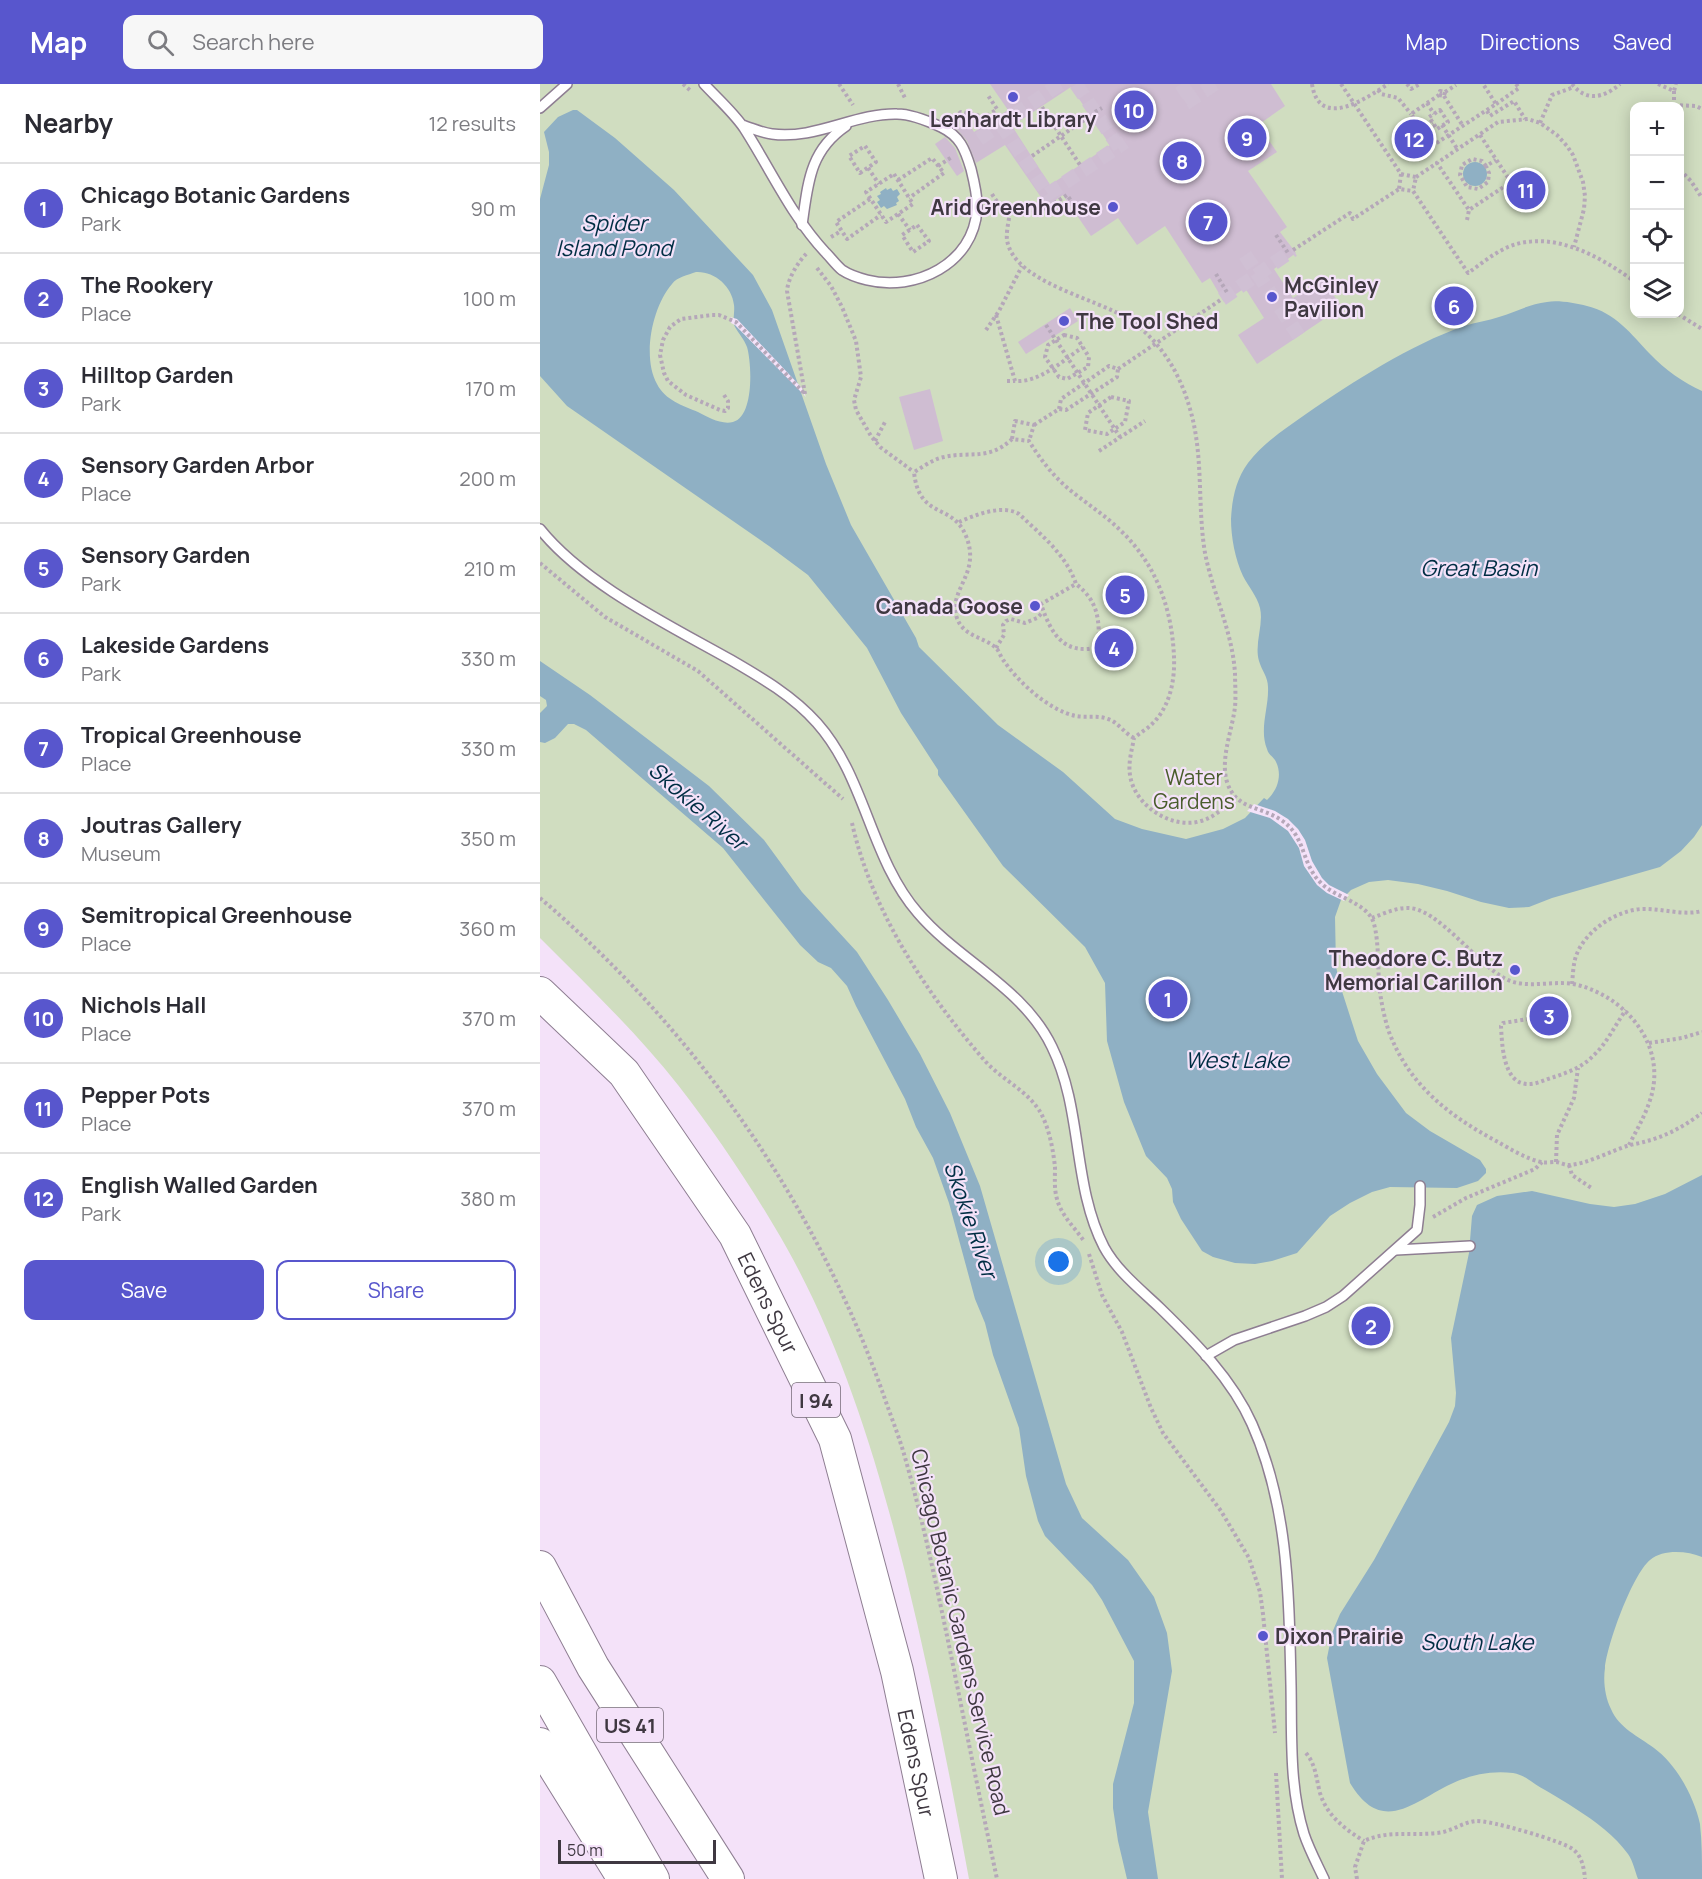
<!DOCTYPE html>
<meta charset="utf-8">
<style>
:root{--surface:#fff;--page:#f7f7f7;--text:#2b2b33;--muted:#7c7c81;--line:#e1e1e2;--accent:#5856cd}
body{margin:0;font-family:Manrope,sans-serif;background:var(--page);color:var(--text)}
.controls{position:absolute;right:18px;top:18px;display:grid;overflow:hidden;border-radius:12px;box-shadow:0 3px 15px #0003}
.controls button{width:54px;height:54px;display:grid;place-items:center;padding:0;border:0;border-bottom:2px solid var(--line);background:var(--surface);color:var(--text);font:30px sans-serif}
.scale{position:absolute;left:18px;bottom:15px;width:158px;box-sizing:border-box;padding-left:6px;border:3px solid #3f3841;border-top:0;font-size:16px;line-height:21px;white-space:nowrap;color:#3f3841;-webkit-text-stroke:4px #f4e2f9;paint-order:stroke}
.you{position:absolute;left:519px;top:1178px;width:21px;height:21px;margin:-15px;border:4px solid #fff;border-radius:50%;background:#1a73e8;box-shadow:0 0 0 9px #1a73e833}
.badge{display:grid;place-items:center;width:39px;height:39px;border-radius:50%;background:var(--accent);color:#fff;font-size:20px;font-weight:700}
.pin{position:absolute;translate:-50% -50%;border:3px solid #fff;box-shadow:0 2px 6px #0006}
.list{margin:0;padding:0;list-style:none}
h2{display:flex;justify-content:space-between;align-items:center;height:78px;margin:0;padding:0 24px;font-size:26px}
h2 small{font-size:20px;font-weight:400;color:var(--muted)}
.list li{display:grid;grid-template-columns:39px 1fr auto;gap:18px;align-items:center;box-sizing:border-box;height:90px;padding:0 24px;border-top:2px solid var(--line)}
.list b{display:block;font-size:22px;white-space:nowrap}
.list p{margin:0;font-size:20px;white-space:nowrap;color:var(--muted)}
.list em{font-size:20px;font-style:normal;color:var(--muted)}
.actions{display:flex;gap:12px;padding:18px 24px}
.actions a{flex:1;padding:14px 0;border:2px solid var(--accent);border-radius:12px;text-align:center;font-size:21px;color:var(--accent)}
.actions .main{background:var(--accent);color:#fff}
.icon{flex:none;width:33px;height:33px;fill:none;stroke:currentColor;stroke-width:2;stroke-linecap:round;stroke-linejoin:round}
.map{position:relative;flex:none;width:1162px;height:1795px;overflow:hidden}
header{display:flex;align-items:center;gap:36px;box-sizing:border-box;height:84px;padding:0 30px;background:var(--accent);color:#fff}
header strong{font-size:28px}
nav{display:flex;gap:33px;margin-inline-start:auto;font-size:21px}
.search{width:420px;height:54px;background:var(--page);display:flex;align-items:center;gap:15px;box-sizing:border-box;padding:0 21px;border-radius:12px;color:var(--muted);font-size:22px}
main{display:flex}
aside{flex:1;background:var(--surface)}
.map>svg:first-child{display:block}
.green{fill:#d0ddc0;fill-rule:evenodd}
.water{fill:#8fb0c4;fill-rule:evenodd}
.pier{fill:#f4e2f9}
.building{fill:#cfbdd2;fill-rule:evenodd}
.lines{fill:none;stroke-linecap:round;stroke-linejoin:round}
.pedestrian-tunnel{stroke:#d0c0d4;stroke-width:14;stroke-dasharray:14 7;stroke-linecap:butt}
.service-casing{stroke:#8e7e92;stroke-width:12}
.motorway-casing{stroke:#8e7e92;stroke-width:34}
.path{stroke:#b5a7b9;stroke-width:4;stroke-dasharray:3 3;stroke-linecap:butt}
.service{stroke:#fff;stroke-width:9}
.motorway{stroke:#fff;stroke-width:32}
.poi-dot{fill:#5856cd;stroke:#f4e2f9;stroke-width:2}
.labels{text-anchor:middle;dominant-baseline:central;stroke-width:4.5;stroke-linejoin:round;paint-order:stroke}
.shield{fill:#f4e2f9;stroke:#756b78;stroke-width:1.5}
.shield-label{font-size:20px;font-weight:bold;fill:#3f3841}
.poi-label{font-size:21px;font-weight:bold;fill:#3f3841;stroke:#f4e2f9;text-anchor:end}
.park-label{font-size:21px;fill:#495d2c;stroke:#f4e2f9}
.street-label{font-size:21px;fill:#3f3841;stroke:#f4e2f9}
.water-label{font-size:22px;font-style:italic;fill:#002e44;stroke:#f4e2f9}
</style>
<header>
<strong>Map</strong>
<div class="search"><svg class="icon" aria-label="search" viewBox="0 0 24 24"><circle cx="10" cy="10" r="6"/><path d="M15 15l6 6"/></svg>Search here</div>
<nav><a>Map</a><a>Directions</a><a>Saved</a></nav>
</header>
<main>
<aside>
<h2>Nearby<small>12 results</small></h2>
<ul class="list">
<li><span class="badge">1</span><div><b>Chicago Botanic Gardens</b><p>Park</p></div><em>90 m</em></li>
<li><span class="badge">2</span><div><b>The Rookery</b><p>Place</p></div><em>100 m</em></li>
<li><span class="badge">3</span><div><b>Hilltop Garden</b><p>Park</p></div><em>170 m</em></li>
<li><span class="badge">4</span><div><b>Sensory Garden Arbor</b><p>Place</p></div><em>200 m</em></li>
<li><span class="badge">5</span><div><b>Sensory Garden</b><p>Park</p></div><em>210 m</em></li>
<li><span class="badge">6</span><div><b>Lakeside Gardens</b><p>Park</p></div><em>330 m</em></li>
<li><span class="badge">7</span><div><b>Tropical Greenhouse</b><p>Place</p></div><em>330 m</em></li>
<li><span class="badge">8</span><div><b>Joutras Gallery</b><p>Museum</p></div><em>350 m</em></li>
<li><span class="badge">9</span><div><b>Semitropical Greenhouse</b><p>Place</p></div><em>360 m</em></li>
<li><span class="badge">10</span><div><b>Nichols Hall</b><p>Place</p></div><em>370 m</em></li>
<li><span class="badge">11</span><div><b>Pepper Pots</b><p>Place</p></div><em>370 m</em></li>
<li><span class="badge">12</span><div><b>English Walled Garden</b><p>Park</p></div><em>380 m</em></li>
</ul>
<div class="actions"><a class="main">Save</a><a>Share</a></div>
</aside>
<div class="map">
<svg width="1162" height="1795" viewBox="0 0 1162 1795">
<rect width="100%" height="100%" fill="#f4e2f9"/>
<!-- green -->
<path class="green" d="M0,0h1162v1795h-733c-19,-103 -39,-205 -64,-307 -30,-119 -67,-240 -131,-346 -29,-49 -61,-96 -96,-141 -41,-52 -91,-100 -138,-147zM1094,22h46v208h-46z"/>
<!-- water -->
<g class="water">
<path d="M33,26h4l38,28 59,52 79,85 19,35 54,154 25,61 65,113 3,9 79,78 65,47 52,47 27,10 44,10 37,-10 22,-11 19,-20 3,2c11,-10 16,-26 8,-40 -3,-4 -7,-6 -8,-11 -8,-20 2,-41 1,-62 0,-10 -6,-16 -9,-26 -5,-18 5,-36 1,-53 -3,-12 -12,-22 -17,-32 -8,-17 -12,-39 -12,-57 1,-20 5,-40 17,-56 16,-21 37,-34 58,-49 48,-33 104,-69 158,-88 12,-4 24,-5 35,-9 17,-5 30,-13 48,-15 11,-2 28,1 40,4 29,7 44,28 63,48 14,15 34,29 52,37v434l-8,12 -13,14 -21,16 -108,31 -23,9 -20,1 -28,-6 -34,-11 -29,-7 -30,-4 -19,2 -18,8 -10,10 -6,17 1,49 3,16 19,59 19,33 29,39 24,18 50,29 6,9v4l-8,8 -21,7 -67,-1 -18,5 -22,11 -20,13 -33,37 -25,8 -17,3 -20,-1 -22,-6 -11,-6 -21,-32 -8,-17 -1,-13 -5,-11 -21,-22 -22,-54 -17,-61 -2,-58 -20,-36 -82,-81 -65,-91v-5l-37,-57 -34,-65 -59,-73 -39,-29 -202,-140 -27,-30v-177l9,-34v-13l-5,-20 14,-15zM156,188c18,-1 36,14 38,33 1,7 -2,16 1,22 4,7 9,12 12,20 5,17 7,70 -14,75 -12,3 -25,-5 -35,-10 -15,-6 -33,-12 -41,-28 -15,-27 -5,-77 15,-100 5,-7 16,-9 24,-12z"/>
<circle cx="935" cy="90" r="12"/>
<path d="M346,104l1,2 4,-2 2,3 4,-2 3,5 -3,3 2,4 -3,2 1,2 -10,4 -3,-3 -3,2 -4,-6 3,-2 -3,-4 4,-2 -1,-2z"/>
<path d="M0,577l50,34 119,91 55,54 38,52 55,60 31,48 32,54 30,59 30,73 86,298 16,34 46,42 26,37 13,36 5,38 -24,141 10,67h-31l-9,-38 -5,-33v-24l21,-81v-42l-32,-61 -10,-15 -47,-49 -7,-15 -12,-45 -7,-48 -26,-73 -8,-32 -10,-24 -26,-96 -16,-45 -17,-31 -11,-28 -49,-93 -9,-20 -16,-18 -13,-6 -18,-17 -77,-97 -137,-118 -12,-6h-6l-13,14 -10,5 -5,-1v-29l7,-7 -1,-6 -6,-4z"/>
<path d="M1162,1091v382c-15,-6 -39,-8 -52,3 -18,15 -43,85 -45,108 -2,13 0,29 6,41 8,19 27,27 43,39 23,17 40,49 46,76 2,18 2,37 2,55h-64c-3,-8 -5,-18 -10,-25 -13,-18 -33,-33 -52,-45 -10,-7 -21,-13 -31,-19 -11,-5 -19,-15 -32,-17 -21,-3 -44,2 -62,11 -38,18 -69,52 -101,-1l-23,-125 5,-25 8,-19 34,-54 75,-138 6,-16 1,-13 -5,-55 18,-85 3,-37 5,-11 20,-9 35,-5 58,13 24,3 21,-3 30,-10z"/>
</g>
<!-- pier -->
<g class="pier">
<path d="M190,233l7,2 65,69 4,9 -71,-72 -4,-2z"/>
<path d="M714,720l21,7 13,8 10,10 7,11 7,21 10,17 7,7 20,10 -5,6 -17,-8 -10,-8 -13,-19 -5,-18 -11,-17 -18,-13 -23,-7z"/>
</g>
<!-- building -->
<g class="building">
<path d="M450,0h281l14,22 -27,19 19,27 -29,19 39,56 -7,5 16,21 -22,16 19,29 29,-19 20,28 -85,57 -19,-29 26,-17 -19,-30 -21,14 -14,-24 -8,5 -37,-57 -28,19 -19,-27 -27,18 -28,-41 -16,11 -42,-61 -29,18 -9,-22 -10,-12 11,-7 6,10 34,-22zM531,3l39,58 -60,40 -38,-59z"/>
<path d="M405,53l10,11 9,23 -7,5 -22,-32z"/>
<path d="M530,224l8,13 -52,33 -8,-12z"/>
<path d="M390,305l13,52 -29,9 -15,-53z"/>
</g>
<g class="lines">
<!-- pedestrian-tunnel -->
<g class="pedestrian-tunnel">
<path d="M536,0l47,69"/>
<path d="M641,0l14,21"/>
<path d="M646,19l29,-19"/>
<path d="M461,40l47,70 77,-52"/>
<path d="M439,55l81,-55"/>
<path d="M705,171l54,81"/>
<path d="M682,215l71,-49"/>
</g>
<!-- service casing -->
<g class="service-casing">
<g id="service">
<path d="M164,0c13,14 29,28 40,44 27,42 48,89 82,125 5,5 10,12 16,17 6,4 17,8 25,10 48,12 107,-16 110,-71 1,-12 -3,-28 -6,-40 -6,-20 -11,-33 -30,-42 -13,-6 -30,-13 -44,-13 -42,-1 -82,26 -125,20 -10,-1 -20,-6 -30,-9"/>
<path d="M0,24l27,-24"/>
<path d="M262,141c6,-41 7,-74 44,-99"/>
<path d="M0,445c44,55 129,96 191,131 31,18 62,36 86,63 49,55 53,135 101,190 41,48 106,75 134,134 31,63 20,138 52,200 13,24 36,42 56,61 35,34 72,71 92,116 37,83 37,173 39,261 1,49 -2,101 13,149 5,15 13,30 20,45"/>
<path d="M856,1166l74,-4"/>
<path d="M666,1272l28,-16 71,-24 21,-9 17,-11 74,-66 3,-25v-19"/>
</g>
</g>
<!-- motorway casing -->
<g class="motorway-casing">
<g id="motorway">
<path id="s1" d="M0,909l84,80 111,162 100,204 62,232 44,208"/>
<path d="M0,1483l53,100 135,212"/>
<path d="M0,1598l113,197"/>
<path d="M0,1660l84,135"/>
</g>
</g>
<!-- path -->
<g class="path">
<path d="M143,0l8,7"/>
<path d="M299,0l14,21"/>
<path d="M358,0l8,16"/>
<path d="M772,0c7,47 55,14 76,0"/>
<path d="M801,0l60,90 -2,15"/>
<path d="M867,0l4,5 9,-5"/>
<path d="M1032,0c14,18 32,14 48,0"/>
<path d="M1118,0l16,7 2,-7"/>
<path d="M838,6l3,4 17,4 13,16"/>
<path d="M905,8l11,-7"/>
<path d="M899,11l5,1 1,-4 -5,-1 -1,4 -28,19 21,32 64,-42 -13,-20"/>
<path d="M904,12l19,30"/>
<path d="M887,19l7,11"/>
<path d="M956,20l23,-16 -3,-4"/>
<path d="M1134,21l22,1 6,3"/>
<path d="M1134,22v-15"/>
<path d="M502,23l38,58"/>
<path d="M900,26l8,12 -11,7 -8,-12z"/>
<path d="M947,27l3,5 24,-15 11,18"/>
<path d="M555,28l7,-4"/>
<path d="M414,33l7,-5 25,5 11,-8 -10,-15"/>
<path d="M1000,39l12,-28 22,-8"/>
<path d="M902,41l16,25"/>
<path d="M882,46l11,-7"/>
<path d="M940,51l31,47 -42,28 -32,-47 61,-41 30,-3 12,4 17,12 10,11 6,9 10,27 2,14 -1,13 -10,38"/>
<path d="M325,62l11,16 -16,11 -11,-17z"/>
<path d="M492,72l58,-40"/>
<path d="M398,82l14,-9"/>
<path d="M946,82l-4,-5 -10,-2 -10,6 -2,10 7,12 11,2 10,-7 1,-9 -3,-7 10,-6"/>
<path d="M328,84l11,16"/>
<path d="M1140,86l11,11 11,17"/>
<path d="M354,90l19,30 -27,18 -20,-30z"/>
<path d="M861,90l15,3 -3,14"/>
<path d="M876,93l21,-14"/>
<path d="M358,96l34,-22 12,15 -35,25"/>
<path d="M971,98l10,2"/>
<path d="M452,110c20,34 50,18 75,1l8,11"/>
<path d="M330,115l-34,23 11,17 34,-24"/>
<path d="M470,128c-1,8 -4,20 -3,28 7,43 90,58 123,80 31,22 50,53 60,89 14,47 7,96 15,144 8,41 27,77 30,120 0,11 1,23 0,34 -3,24 -15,52 -8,75 9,28 34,24 54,38 25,16 20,43 39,62 14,15 39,18 51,35 8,12 7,52 8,68 2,16 5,32 10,47 20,53 60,84 109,110 12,7 29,17 43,20 2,1 12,0 14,0 5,0 9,3 13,3 17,0 43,-14 59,-19 7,-2 14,-3 20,-5 20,-5 39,-16 55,-28"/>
<path d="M358,130l12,16"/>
<path d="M927,136l2,-10"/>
<path d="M377,141l12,16 -16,11 -11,-17z"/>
<path d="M736,151l12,18"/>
<path d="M291,153l10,-6"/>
<path d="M753,166l57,-37 3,6 46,-30 14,2 55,82c13,-9 26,-20 40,-26 44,-18 91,9 126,34"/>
<path d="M277,184l14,18 11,21 14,34 5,36 -7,23 2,10 15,26 9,11 34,25"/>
<path d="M676,190l12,20"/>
<path d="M1138,230l24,15"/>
<path d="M456,231l19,66c25,2 48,-21 68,-34"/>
<path d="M506,241l74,112"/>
<path d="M446,246l13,-19 23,-45"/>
<path d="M524,251l13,3 12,19 -1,10 -21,12 -8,-2 -14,-20 3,-12z"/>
<path d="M467,297h8"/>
<path d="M265,310l-18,-103c1,-13 11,-29 20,-38"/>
<path d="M184,311l4,6v7l-3,3 -5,-1 -34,-15 -18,-14 -4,-8 -4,-18 3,-15 7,-13 11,-8 31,-4h7l17,7 69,72"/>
<path d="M571,313l18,4 -4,21 -18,12 -22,-4 3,-17z"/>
<path d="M519,325l2,-10 48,-33 9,3 104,-70"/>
<path d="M494,341l25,-16 7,1 51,-33 1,-8"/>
<path d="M472,355l3,-18 19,4 -5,16"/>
<path d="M335,357l10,-19"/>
<path d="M559,367l46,-30"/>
<path d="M419,438c16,-7 43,-18 60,-8 21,20 47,40 57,70l-35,20c10,30 23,52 58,43 0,-28 0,-45 -23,-63"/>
<path d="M0,479l65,54 93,54 145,128"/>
<path d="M456,564l8,-13 -1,-10 3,-4 5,-2 14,4 12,-5 6,-6"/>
<path d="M594,654c-10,-5 -16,-16 -26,-19 -10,-4 -21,-1 -32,-3 -26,-5 -57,-33 -72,-55 -3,-3 -4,-8 -7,-12 -12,-13 -35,-11 -41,-34 -6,-27 25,-42 10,-79 -14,-34 -47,-16 -52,-64 9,-5 19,-13 30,-15 26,-6 45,4 68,-18l17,2c11,18 25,36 41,49 17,14 35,25 50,40 36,34 52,78 54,127 1,23 -4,50 -22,67 -5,5 -12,9 -18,14 -2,12 -6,24 -4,37 4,30 41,55 71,46 14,-4 24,-14 34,-24"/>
<path d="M312,739c20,89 74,170 133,238 16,18 40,28 54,49 10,16 14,39 16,57 0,11 -1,22 2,32 4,16 18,29 27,42"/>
<path d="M0,814c157,134 278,308 346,504 6,17 13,35 18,52 19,66 33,134 47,201 15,75 30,149 46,224"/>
<path d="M832,834c11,-4 23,-10 35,-10 31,-1 70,57 99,71 21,11 50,0 72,6 52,14 91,65 71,118 -5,15 -13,28 -20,42"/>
<path d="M1032,900c1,-9 1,-19 4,-28 9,-25 39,-45 65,-47 21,-1 41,7 61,2"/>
<path d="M1001,933l-38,6 -2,3c1,18 2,57 26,58 9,1 19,-5 27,-7 15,-5 29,-10 40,-22 13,-12 21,-30 32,-45"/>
<path d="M1109,959l33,-5 20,-6"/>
<path d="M1016,1078l1,-27 17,-37 4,-30"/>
<path d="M1029,1081l3,10 21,14"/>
<path d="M893,1133l33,-19 69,-29 7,-7"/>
<path d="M549,1170l13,41 20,37 29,76 12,25 58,78 28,47 11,34 3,22 12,119"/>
<path d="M766,1669c10,12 10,25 14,40 7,23 25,36 44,48"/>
<path d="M736,1689l6,106"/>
<path d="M817,1795l-2,-12 9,-26c24,-11 47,-5 73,-8 14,-1 26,-11 39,-12 13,-1 88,20 98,29 8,7 10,18 11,29"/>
</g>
<!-- service -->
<use href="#service" class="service"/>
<!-- motorway -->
<use href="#motorway" class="motorway"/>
</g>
<!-- markers -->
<g class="poi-dot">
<circle cx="473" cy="13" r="6"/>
<circle cx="573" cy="123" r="6"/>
<circle cx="732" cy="213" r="6"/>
<circle cx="524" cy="237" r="6"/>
<circle cx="495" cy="522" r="6"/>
<circle cx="975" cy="886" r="6"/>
<circle cx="723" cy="1552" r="6"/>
</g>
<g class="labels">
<!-- shield labels -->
<g class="shield">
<rect x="252" y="1299" width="48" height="34" rx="4.5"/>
<rect x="57" y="1624" width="66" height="34" rx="4.5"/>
</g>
<g class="shield-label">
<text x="276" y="1316">I 94</text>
<text x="90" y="1641">US 41</text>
</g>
<!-- poi labels -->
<g class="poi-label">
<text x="473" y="35" text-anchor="middle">Lenhardt Library</text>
<text x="561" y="123">Arid Greenhouse</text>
<text x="744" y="201" text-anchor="start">McGinley<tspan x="744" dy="24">Pavilion</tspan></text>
<text x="536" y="237" text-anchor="start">The Tool Shed</text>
<text x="483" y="522">Canada Goose</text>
<text x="963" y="874">Theodore C. Butz<tspan x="963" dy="24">Memorial Carillon</tspan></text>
<text x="735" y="1552" text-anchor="start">Dixon Prairie</text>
</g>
<!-- park labels -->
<g class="park-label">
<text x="654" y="693">Water<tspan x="654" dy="24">Gardens</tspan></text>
</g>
<!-- street labels -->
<g class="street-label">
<text stroke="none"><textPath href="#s1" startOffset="388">Edens Spur</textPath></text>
<text transform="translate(421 1548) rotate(77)">Chicago Botanic Gardens Service Road</text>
<text stroke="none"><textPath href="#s1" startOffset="874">Edens Spur</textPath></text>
</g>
<!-- water labels -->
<g class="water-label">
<text x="74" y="139">Spider<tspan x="74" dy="25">Island Pond</tspan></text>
<text x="939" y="484">Great Basin</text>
<text transform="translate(158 722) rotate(41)">Skokie River</text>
<text x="697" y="976">West Lake</text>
<text transform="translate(431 1136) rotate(71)">Skokie River</text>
<text x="937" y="1558">South Lake</text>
</g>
</g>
</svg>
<div class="controls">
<button>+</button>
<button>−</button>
<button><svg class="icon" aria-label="locate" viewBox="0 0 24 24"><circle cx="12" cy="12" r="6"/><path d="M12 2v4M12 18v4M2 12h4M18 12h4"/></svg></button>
<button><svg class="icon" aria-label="layers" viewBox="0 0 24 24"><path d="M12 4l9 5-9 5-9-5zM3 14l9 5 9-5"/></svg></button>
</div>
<div class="scale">50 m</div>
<div class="you"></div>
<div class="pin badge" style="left:628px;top:915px">1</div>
<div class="pin badge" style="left:831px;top:1242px">2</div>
<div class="pin badge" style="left:1009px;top:932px">3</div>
<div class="pin badge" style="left:574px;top:564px">4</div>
<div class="pin badge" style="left:585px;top:511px">5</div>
<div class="pin badge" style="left:914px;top:222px">6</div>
<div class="pin badge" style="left:668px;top:138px">7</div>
<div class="pin badge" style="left:642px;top:77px">8</div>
<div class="pin badge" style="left:707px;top:54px">9</div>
<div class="pin badge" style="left:594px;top:26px">10</div>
<div class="pin badge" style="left:986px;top:106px">11</div>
<div class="pin badge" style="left:874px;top:55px">12</div>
</div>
</main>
